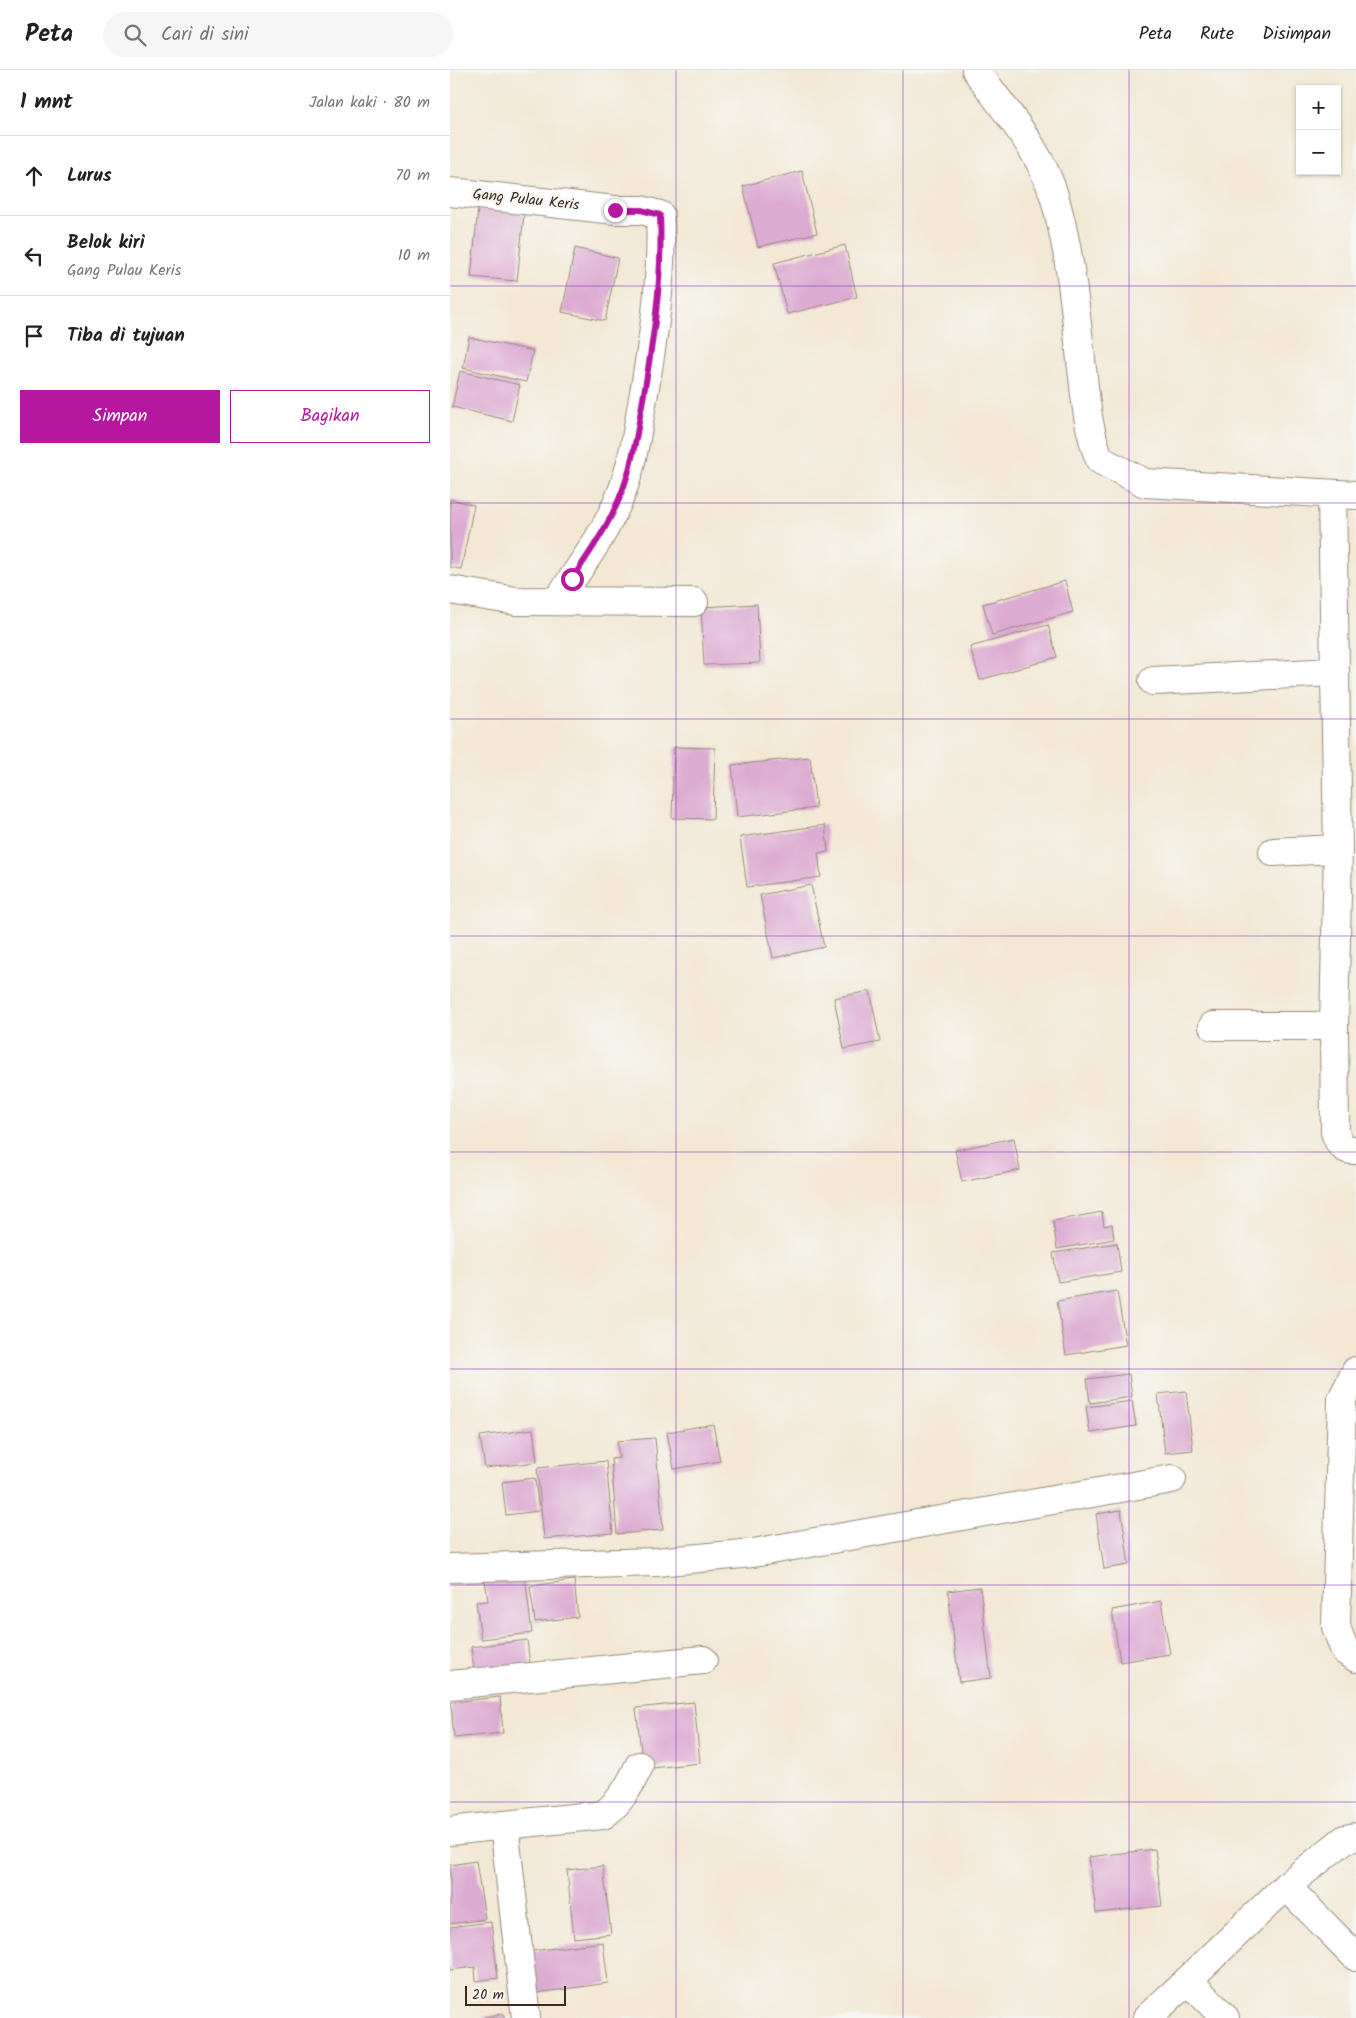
<!DOCTYPE html>
<html lang="id">
<meta charset="utf-8">
<style>
:root{--surface:#fff;--page:#f6f6f6;--text:#202124;--muted:#757577;--line:#e0e0e0;--accent:#b5179e}
body{margin:0;font-family:Kalam,sans-serif;background:var(--page);color:var(--text)}
.controls{position:absolute;right:15px;top:15px;display:grid;overflow:hidden;border-radius:0px;box-shadow:0 1px 4px #0004}
.controls button{width:45px;height:45px;display:grid;place-items:center;padding:0;border:0;border-bottom:1px solid var(--line);background:var(--surface);color:var(--text);font:25px sans-serif}
.scale{position:absolute;left:15px;bottom:12px;width:101px;box-sizing:border-box;padding-left:5px;border:2px solid #3b2a1e;border-top:0;font-size:14px;line-height:18px;white-space:nowrap;color:#3b2a1e;-webkit-text-stroke:4px #f6f6f2;paint-order:stroke}
.stop{position:absolute;width:15px;height:15px;margin:-11px;border:4px solid #b5179e;border-radius:50%;background:#fff}
.stop.end{background:#b5179e;border-color:#fff;box-shadow:0 1px 5px #0008}
.list{margin:0;padding:0;list-style:none}
h2{display:flex;justify-content:space-between;align-items:center;height:65px;margin:0;padding:0 20px;font-size:21px}
h2 small{font-size:16px;font-weight:400;color:var(--muted)}
.list li{display:grid;grid-template-columns:32px 1fr auto;gap:15px;align-items:center;box-sizing:border-box;height:80px;padding:0 20px;border-top:1px solid var(--line)}
.list b{display:block;font-size:19px;white-space:nowrap}
.list p{margin:0;font-size:16px;white-space:nowrap;color:var(--muted)}
.list em{font-size:16px;font-style:normal;color:var(--muted)}
.actions{display:flex;gap:10px;padding:15px 20px}
.actions a{flex:1;padding:11px 0;border:1px solid var(--accent);border-radius:0px;text-align:center;font-size:18px;color:var(--accent)}
.actions .main{background:var(--accent);color:#fff}
.icon{flex:none;width:28px;height:28px;fill:none;stroke:currentColor;stroke-width:2;stroke-linecap:round;stroke-linejoin:round}
.map{position:relative;flex:none;width:906px;height:1948px;overflow:hidden}
header{display:flex;align-items:center;gap:30px;box-sizing:border-box;height:70px;padding:0 25px;background:var(--surface);border-bottom:1px solid var(--line)}
header strong{font-size:24px}
nav{display:flex;gap:28px;margin-inline-start:auto;font-size:18px}
.search{width:350px;height:45px;background:var(--page);display:flex;align-items:center;gap:12px;box-sizing:border-box;padding:0 18px;border-radius:28px;color:var(--muted);font-size:19px}
main{display:flex}
aside{flex:1;background:var(--surface)}
.map>svg:first-child{display:block}
.building{fill:#dcabd3}
.lines{fill:none;stroke-linecap:round;stroke-linejoin:round}
.minor-casing{stroke:#968979;stroke-width:30}
.minor{stroke:#fff;stroke-width:28}
.route{stroke:#b5179e;stroke-width:6}
.grid{fill:none;stroke:#7b2cbf;stroke-width:1;stroke-opacity:0.55}
.labels{text-anchor:middle;dominant-baseline:central;stroke-width:5;stroke-linejoin:round;paint-order:stroke}
.street-label{font-size:15px;fill:#3b2a1e;stroke:#f6f6f2}
</style>
<header>
<strong>Peta</strong>
<div class="search"><svg class="icon" aria-label="search" viewBox="0 0 24 24"><circle cx="10" cy="10" r="6"/><path d="M15 15l6 6"/></svg>Cari di sini</div>
<nav><a>Peta</a><a>Rute</a><a>Disimpan</a></nav>
</header>
<main>
<aside>
<h2>1 mnt<small>Jalan kaki · 80 m</small></h2>
<ul class="list">
<li><svg class="icon" aria-label="ahead" viewBox="0 0 24 24"><path d="M12 20V5M6 11l6-6 6 6"/></svg><div><b>Lurus</b></div><em>70 m</em></li>
<li><svg class="icon" aria-label="left" viewBox="0 0 24 24"><path d="M17 20v-9H6M10 6l-5 5 5 5"/></svg><div><b>Belok kiri</b><p>Gang Pulau Keris</p></div><em>10 m</em></li>
<li><svg class="icon" aria-label="arrive" viewBox="0 0 24 24"><path d="M6 21V4h12l-3 4 3 4H6"/></svg><div><b>Tiba di tujuan</b></div></li>
</ul>
<div class="actions"><a class="main">Simpan</a><a>Bagikan</a></div>
</aside>
<div class="map">
<svg width="906" height="1948" viewBox="0 0 906 1948">
<rect width="100%" height="100%" fill="#f6f6f2"/>
<filter id="ink" filterUnits="userSpaceOnUse"><feTurbulence type="fractalNoise" baseFrequency=".02" numOctaves="2"/><feDisplacementMap in="SourceGraphic" scale="10" xChannelSelector="R" yChannelSelector="G"/><feConvolveMatrix kernelMatrix="1 2 1 2 8 2 1 2 1" color-interpolation-filters="sRGB"/></filter>
<filter id="wash" filterUnits="userSpaceOnUse"><feTurbulence type="fractalNoise" baseFrequency=".0096" numOctaves="4" result="noise"/><feDisplacementMap in="SourceGraphic" scale="20" xChannelSelector="R" yChannelSelector="G"/><feGaussianBlur stdDeviation="1.12" result="paint"/><feColorMatrix in="noise" values="0 0 0 0 0 0 0 0 0 0 0 0 0 0 0 0 0 1.4 0 .05"/><feComposite in="paint" operator="in"/></filter>
<g filter="url(#wash)">
<rect width="100%" height="100%" fill="#f2e8d4"/>
<g id="blocks">
<!-- building -->
<g class="building">
<path d="M352,101l15,62 -59,14 -15,-61z"/>
<path d="M28,139l46,5 -7,67 -46,-4z"/>
<path d="M395,175l12,52 -70,17 -13,-51z"/>
<path d="M125,178l43,10 -13,63 -43,-9z"/>
<path d="M19,267l64,14 -7,31 -63,-14z"/>
<path d="M10,301l60,14 -8,36 -60,-14z"/>
<path d="M0,429l24,6 -13,64 -11,-2z"/>
<path d="M615,511l8,31 -81,23 -9,-31z"/>
<path d="M307,534l3,59 -56,2 -3,-58z"/>
<path d="M598,555l9,32 -77,23 -10,-33z"/>
<path d="M224,677l41,1 -2,71 -41,-1z"/>
<path d="M360,687l6,51 -79,9 -5,-52z"/>
<path d="M375,755l3,27 -10,1 3,24 -74,10 -7,-50z"/>
<path d="M361,815l13,62 -51,11 -13,-63z"/>
<path d="M420,921l10,51 -36,7 -10,-51z"/>
<path d="M564,1068l6,32 -58,12 -7,-32z"/>
<path d="M652,1142l2,14 8,-2 2,15 -57,10 -4,-28z"/>
<path d="M667,1173l4,29 -63,10 -5,-29z"/>
<path d="M667,1221l9,54 -60,10 -9,-54z"/>
<path d="M679,1304l3,23 -42,6 -3,-24z"/>
<path d="M736,1321l7,59 -28,3 -7,-59z"/>
<path d="M682,1331l4,25 -46,7 -4,-26z"/>
<path d="M263,1354l7,37 -46,8 -7,-37z"/>
<path d="M83,1359l4,33 -52,6 -5,-32z"/>
<path d="M205,1368l8,92 -46,4 -6,-75 8,-1 -2,-17z"/>
<path d="M156,1391l7,72 -69,6 -7,-71z"/>
<path d="M85,1408l4,33 -33,4 -4,-33z"/>
<path d="M671,1440l8,55 -25,4 -8,-55z"/>
<path d="M74,1498l8,65 -51,6 -5,-37 12,-1 -4,-29z"/>
<path d="M124,1510l4,37 -43,5 -5,-36z"/>
<path d="M530,1517l11,91 -32,4 -11,-91z"/>
<path d="M711,1531l9,53 -50,8 -8,-52z"/>
<path d="M77,1570l4,33 -56,7 -4,-33z"/>
<path d="M50,1627l3,36 -49,5 -3,-36z"/>
<path d="M244,1632l6,61 -57,6 -7,-61z"/>
<path d="M705,1779l7,57 -66,7 -7,-56z"/>
<path d="M26,1791l9,58 -35,5v-59z"/>
<path d="M153,1796l8,68 -37,4 -7,-68z"/>
<path d="M41,1852l7,56 -22,3 -1,-14 -25,3v-43z"/>
<path d="M153,1872l5,41 -78,11 -6,-42z"/>
<path d="M54,1944l1,4h-21v-1z"/>
</g>
</g>
</g>
<g filter="url(#ink)">
<use href="#blocks" fill-opacity="0" stroke="#968979" stroke-width="1"/>
<g class="lines">
<!-- minor casing -->
<g class="minor-casing">
<g id="minor">
<path d="M526,0c28,40 66,81 79,129 15,52 20,107 26,161 4,33 6,69 19,100l45,23 211,12"/>
<path d="M0,122l165,18h26l19,5c3,64 -7,127 -18,189 -5,27 -8,53 -17,79 -14,43 -43,81 -68,118"/>
<path d="M882,424l6,355 -4,177 1,106c4,12 8,19 21,18"/>
<path d="M0,520l66,11 178,1"/>
<path d="M703,611l181,-9"/>
<path d="M823,782l65,-3"/>
<path d="M763,956h121"/>
<path d="M906,1301l-14,28 -6,228 9,24 11,7"/>
<path d="M0,1498l206,-6 97,-9 419,-74"/>
<path d="M0,1615l253,-25"/>
<path d="M54,1755l99,-10c18,-13 27,-30 36,-49"/>
<path d="M0,1761l54,-6 22,193"/>
<path d="M836,1816l70,71"/>
<path d="M697,1948l41,-38"/>
<path d="M775,1948l-37,-38 98,-94 59,-47 11,-2"/>
</g>
</g>
<!-- minor -->
<use href="#minor" class="minor"/>
</g>
</g>
<g class="lines" filter="url(#ink)">
<!-- route -->
<path class="route" d="M122,509c20,-30 42,-61 53,-96 9,-25 12,-52 17,-78 11,-63 21,-126 18,-190l-19,-5h-26"/>
</g>
<!-- grid -->
<path class="grid" d="M226,0v1948M453,0v1948M679,0v1948M0,216h906M0,433h906M0,649h906M0,866h906M0,1082h906M0,1299h906M0,1515h906M0,1732h906"/>
<g class="labels">
<!-- street labels -->
<g class="street-label">
<text transform="translate(76 130) rotate(6)">Gang Pulau Keris</text>
</g>
</g>
</svg>
<div class="controls">
<button>+</button>
<button>−</button>
</div>
<div class="scale">20 m</div>
<div class="stop" style="left:122px;top:509px"></div>
<div class="stop end" style="left:165px;top:140px"></div>
</div>
</main>
